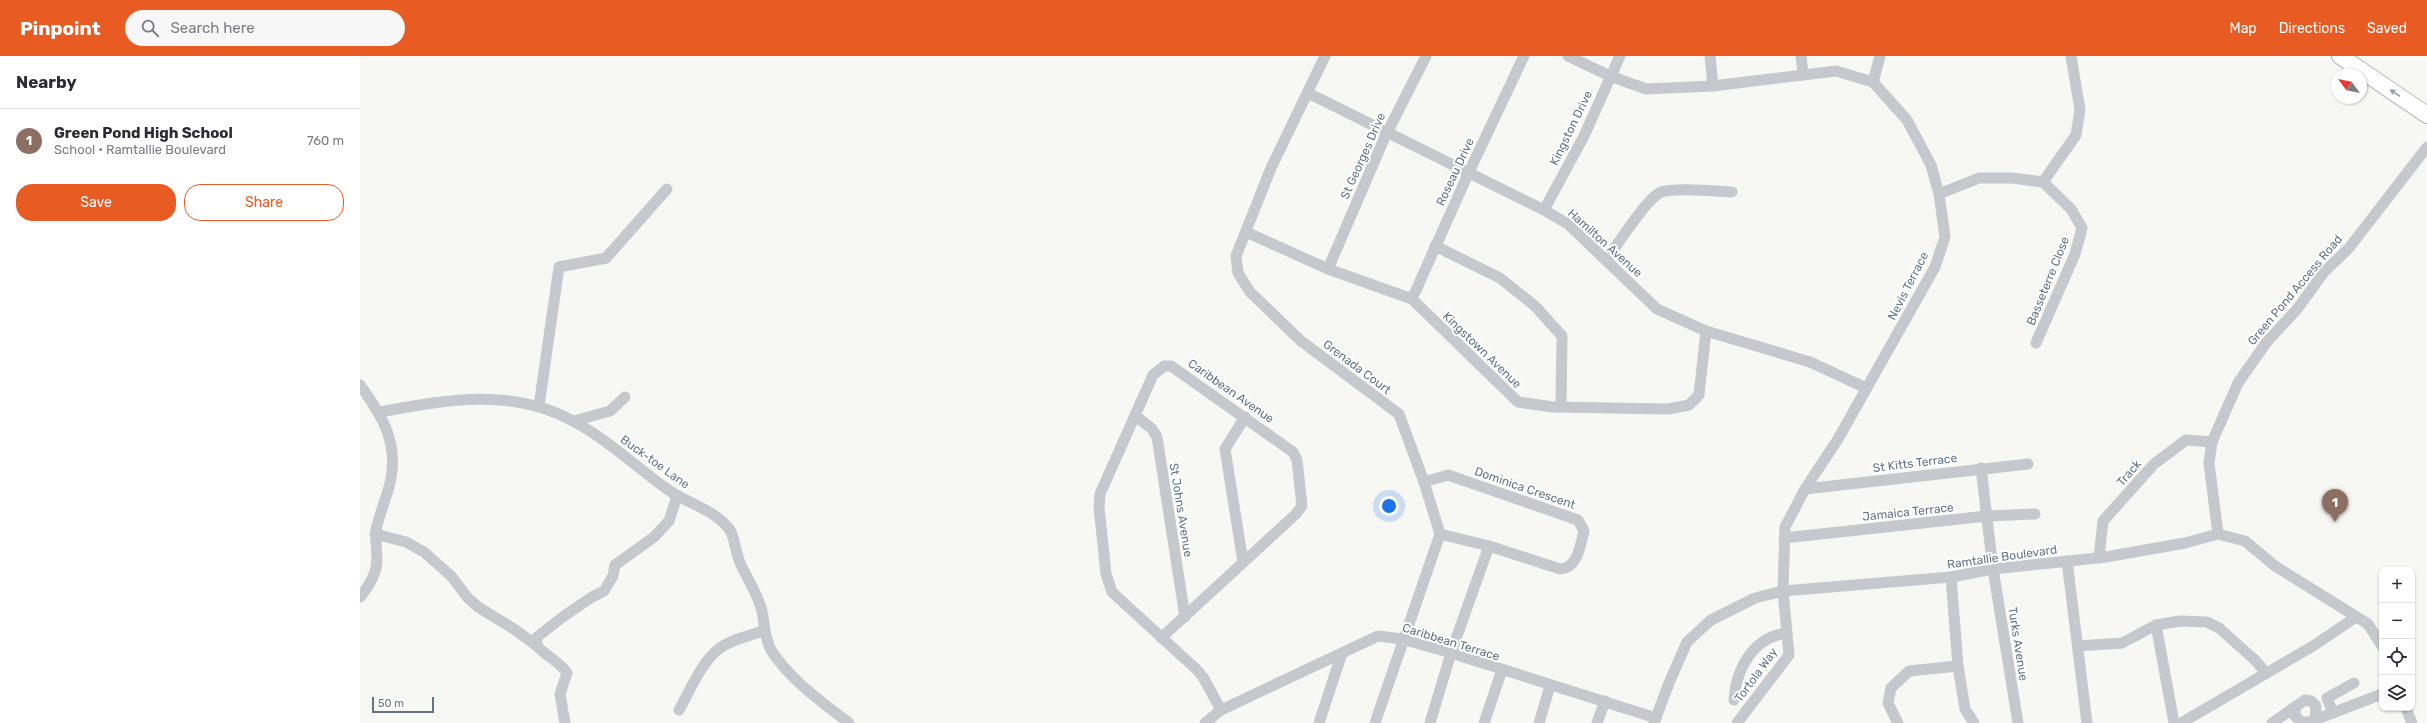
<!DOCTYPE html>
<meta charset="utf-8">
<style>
:root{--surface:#fff;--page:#f7f7f7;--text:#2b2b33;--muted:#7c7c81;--line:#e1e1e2;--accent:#e85c23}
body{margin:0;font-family:Rubik,sans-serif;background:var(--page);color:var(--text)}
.controls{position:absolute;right:12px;bottom:12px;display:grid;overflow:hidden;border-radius:8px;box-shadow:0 1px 3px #0004}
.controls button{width:36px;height:36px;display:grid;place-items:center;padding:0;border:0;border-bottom:1px solid var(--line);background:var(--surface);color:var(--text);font:20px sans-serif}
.compass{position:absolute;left:1971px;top:12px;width:36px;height:36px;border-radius:50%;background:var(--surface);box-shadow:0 1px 3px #0004;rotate:302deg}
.scale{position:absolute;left:12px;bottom:10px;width:62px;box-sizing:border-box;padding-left:4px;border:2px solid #657586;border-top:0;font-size:11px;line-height:14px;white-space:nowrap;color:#657586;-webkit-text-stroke:3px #fff;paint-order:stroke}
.you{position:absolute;left:1029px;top:450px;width:14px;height:14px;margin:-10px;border:3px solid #fff;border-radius:50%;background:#1a73e8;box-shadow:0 0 0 6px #1a73e833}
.badge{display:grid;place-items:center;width:26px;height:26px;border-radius:50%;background:var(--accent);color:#fff;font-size:13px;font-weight:700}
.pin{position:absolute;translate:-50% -33px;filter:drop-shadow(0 1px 2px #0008)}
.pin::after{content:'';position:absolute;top:21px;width:14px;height:12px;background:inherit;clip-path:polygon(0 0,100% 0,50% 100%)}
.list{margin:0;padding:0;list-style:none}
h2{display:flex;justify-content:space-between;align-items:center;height:52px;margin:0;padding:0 16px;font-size:17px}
h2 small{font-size:13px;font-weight:400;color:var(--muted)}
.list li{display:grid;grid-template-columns:26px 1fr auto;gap:12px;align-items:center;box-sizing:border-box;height:64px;padding:0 16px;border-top:1px solid var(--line)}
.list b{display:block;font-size:15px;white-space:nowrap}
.list p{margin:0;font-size:13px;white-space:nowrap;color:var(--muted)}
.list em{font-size:13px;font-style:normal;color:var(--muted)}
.actions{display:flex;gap:8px;padding:12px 16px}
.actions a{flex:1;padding:9px 0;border:1px solid var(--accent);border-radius:16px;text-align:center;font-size:14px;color:var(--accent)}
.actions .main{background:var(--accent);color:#fff}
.icon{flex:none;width:22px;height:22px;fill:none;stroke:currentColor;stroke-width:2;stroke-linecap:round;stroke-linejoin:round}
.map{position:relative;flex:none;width:2067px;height:667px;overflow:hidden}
header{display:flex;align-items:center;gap:24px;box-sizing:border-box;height:56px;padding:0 20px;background:var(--accent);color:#fff}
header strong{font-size:19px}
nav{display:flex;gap:22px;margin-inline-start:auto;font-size:14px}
.search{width:280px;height:36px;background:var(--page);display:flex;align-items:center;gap:10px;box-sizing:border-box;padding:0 14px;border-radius:22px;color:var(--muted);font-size:15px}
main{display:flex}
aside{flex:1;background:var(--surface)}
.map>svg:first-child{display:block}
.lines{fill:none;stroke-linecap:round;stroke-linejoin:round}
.highway-casing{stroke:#b7bbbe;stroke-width:18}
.minor{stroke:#c5c8cc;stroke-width:11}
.highway{stroke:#fff;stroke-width:16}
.oneway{fill:#939eaa}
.labels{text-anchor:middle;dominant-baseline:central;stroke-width:4;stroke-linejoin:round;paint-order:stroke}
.street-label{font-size:12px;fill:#657586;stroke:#fff}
</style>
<header>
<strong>Pinpoint</strong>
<div class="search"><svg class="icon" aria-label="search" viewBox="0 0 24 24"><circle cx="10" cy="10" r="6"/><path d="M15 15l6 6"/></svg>Search here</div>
<nav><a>Map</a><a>Directions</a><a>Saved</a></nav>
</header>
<main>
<aside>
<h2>Nearby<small></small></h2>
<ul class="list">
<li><span class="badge" style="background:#8d6e63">1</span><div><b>Green Pond High School</b><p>School · Ramtallie Boulevard</p></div><em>760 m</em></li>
</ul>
<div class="actions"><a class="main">Save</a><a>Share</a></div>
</aside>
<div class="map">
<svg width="2067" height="667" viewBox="0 0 2067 667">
<rect width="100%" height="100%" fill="#f7f7f4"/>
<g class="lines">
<!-- highway casing -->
<g class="highway-casing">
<path id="highway" d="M1980,0l87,59"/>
</g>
<!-- minor -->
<g class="minor">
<path d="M965,0l-54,112 -35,88 2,17 12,19 25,24 26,25 98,73 25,68 16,52 -65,189"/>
<path d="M1208,0l42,20 36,13 67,-3 123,-15 37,11 34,38 24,45 8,29 6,43 -10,30 -97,172 -33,50 -20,38 -2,64 6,64 -52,68"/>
<path d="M1350,0l3,30"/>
<path d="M1441,0l2,18"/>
<path d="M1513,26l7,-26"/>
<path d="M948,37l236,117 24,14 89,85 49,22 104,31 56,26"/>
<path d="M1683,126l33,-47 4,-25 -9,-54"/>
<path d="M1579,138l40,-16h33l31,4 28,27 11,19 -7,26 -39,89"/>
<path d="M1184,154l40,-74 36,-80"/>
<path d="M886,176l82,37 84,30 106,103 35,5 115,2 21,-4 10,-10 7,-64"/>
<path d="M1075,190l65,32 35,28 27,30 -1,69"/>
<path d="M1247,203c11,-15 39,-60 54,-67 14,-5 55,-1 71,0"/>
<path d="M968,213l56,-130 42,-83"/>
<path d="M1052,243l57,-127 55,-116"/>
<path d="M0,329c21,29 38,56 31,93 -3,18 -12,35 -15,53 -1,9 1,19 1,28 0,15 -8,27 -17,38"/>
<path d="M179,350l20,-139 47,-9 61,-69"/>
<path d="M20,356c65,-12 132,-25 193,9 34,18 63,46 94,68 19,14 49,21 63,41 4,5 6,25 11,35 7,15 17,30 21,46 3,14 2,26 9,39 19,30 51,52 78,73"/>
<path d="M776,360l16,13 5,8 28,180"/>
<path d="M214,365l36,-10 15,-14"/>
<path d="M1621,412l12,101 25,154"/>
<path d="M1064,426l24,-7 130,45 6,11c-4,15 -6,37 -24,38l-71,-23 -38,107 -21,70"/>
<path d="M1445,433l223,-25"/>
<path d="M15,478l31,8 18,10 27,24 17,22 10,9 36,22 23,17"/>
<path d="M1080,478l49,12"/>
<path d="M1858,478l-9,-71 3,-21 26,-59 28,-40 32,-35 26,-36 25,-24 78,-101"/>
<path d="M1424,482l203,-22 48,-2"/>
<path d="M1739,502l4,-37 51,-57 32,-24 26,2"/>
<path d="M1707,505l20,162"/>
<path d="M883,506l-18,-113 20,-32"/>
<path d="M1796,569l18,98"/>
<path d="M801,582l135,-124 6,-8 -5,-46 -4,-8 -122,-86h-7l-11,9 -53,119 -1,13 7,67 6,18 84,77 7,8 18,33"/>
<path d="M1718,590l44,-3 34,-18 24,-4 27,1 12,6 36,32 11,13"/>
<path d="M1598,610l7,43 9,14"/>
<path d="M1374,644c2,-31 19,-63 53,-67"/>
<path d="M2046,652l6,15"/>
<path d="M319,654c11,-19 22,-48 41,-62 12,-9 29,-12 43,-17"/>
<path d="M1973,657l-6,-15 27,-15"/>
<path d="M1955,663l1,-13 -5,-5 -6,-1 -10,7v9l6,6h8l73,-28"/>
<path d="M205,667l-5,-29 7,-21c-8,-12 -20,-16 -30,-27v-9l27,-21 28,-19 12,-6 9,-15 2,-11 39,-28 15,-16 8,-25"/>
<path d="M845,667l16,-13 157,-74 24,3 49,14 205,65"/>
<path d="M959,667l23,-70"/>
<path d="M1124,667l18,-53"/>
<path d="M1179,667l11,-37"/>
<path d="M1237,667l8,-22"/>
<path d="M1294,667l15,-40 18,-41 24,-22 44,-22 28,-7 168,-14 42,-8 113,-12 79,-14 33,-9 27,7 30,25 93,58 14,22"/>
<path d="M1538,667l-10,-20 3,-15 18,-17 49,-5 -7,-89"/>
<path d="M1821,667l132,-77 43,-29"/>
<path d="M1912,667l23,-16"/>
</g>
<!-- highway -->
<use href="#highway" class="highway"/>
</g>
<!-- one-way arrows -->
<defs><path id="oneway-solid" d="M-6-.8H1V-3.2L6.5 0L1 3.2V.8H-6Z"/></defs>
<use class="oneway" href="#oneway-solid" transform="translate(2035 37) rotate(-146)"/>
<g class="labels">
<!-- street labels -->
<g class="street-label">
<text transform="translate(1211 72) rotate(-64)">Kingston Drive</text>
<text transform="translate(1003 100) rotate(-66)">St Georges Drive</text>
<text transform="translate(1095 116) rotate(-65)">Roseau Drive</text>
<text transform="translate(1245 187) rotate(42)">Hamilton Avenue</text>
<text transform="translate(1688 225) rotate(-68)">Basseterre Close</text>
<text transform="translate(1548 230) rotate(-63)">Nevis Terrace</text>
<text transform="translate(1935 234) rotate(-50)">Green Pond Access Road</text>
<text transform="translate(1122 294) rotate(44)">Kingstown Avenue</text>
<text transform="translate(997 311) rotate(37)">Grenada Court</text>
<text transform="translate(871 335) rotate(35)">Caribbean Avenue</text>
<text transform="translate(295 406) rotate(36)">Buck-toe Lane</text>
<text transform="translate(1555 407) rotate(-7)">St Kitts Terrace</text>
<text transform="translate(1769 417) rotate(-49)">Track</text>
<text transform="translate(1165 432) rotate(19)">Dominica Crescent</text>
<text transform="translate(821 454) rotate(81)">St Johns Avenue</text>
<text transform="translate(1548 456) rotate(-6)">Jamaica Terrace</text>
<text transform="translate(1642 501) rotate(-8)">Ramtallie Boulevard</text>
<text transform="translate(1091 586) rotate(17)">Caribbean Terrace</text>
<text transform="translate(1658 588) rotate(81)">Turks Avenue</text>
<text transform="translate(1396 619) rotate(-54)">Tortola Way</text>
</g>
</g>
</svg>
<div class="controls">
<button>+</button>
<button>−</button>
<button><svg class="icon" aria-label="locate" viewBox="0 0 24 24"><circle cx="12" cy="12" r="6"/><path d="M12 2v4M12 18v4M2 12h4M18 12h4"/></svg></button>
<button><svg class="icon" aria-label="layers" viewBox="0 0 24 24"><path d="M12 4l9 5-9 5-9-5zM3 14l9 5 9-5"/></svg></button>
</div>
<svg class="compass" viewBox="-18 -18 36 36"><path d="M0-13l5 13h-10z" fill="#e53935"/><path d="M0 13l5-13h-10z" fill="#7c7c81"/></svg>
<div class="scale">50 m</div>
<div class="you"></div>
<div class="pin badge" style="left:1975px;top:466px;background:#8d6e63">1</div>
</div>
</main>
